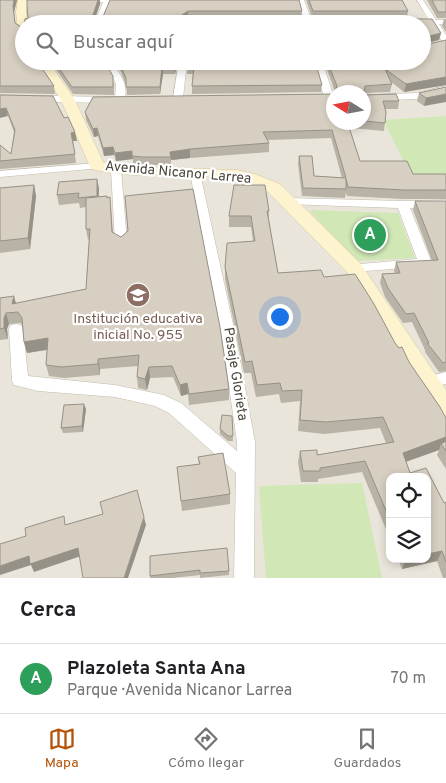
<!DOCTYPE html>
<html lang="es">
<meta charset="utf-8">
<style>
:root{--surface:#fff;--page:#f6f6f6;--text:#202124;--muted:#757577;--line:#e0e0e0;--accent:#b45309}
body{margin:0;font-family:Overpass,sans-serif;background:var(--page);color:var(--text)}
.controls{position:absolute;right:15px;bottom:15px;display:grid;overflow:hidden;border-radius:10px;box-shadow:0 2px 8px #0003}
.controls button{width:45px;height:45px;display:grid;place-items:center;padding:0;border:0;border-bottom:1px solid var(--line);background:var(--surface);color:var(--text);font:25px sans-serif}
.compass{position:absolute;left:326px;top:85px;width:45px;height:45px;border-radius:50%;background:var(--surface);box-shadow:0 2px 8px #0003;rotate:281deg}
.you{position:absolute;left:279px;top:316px;width:18px;height:18px;margin:-12px;border:4px solid #fff;border-radius:50%;background:#1a73e8;box-shadow:0 0 0 8px #1a73e833}
.badge{display:grid;place-items:center;width:32px;height:32px;border-radius:50%;background:var(--accent);color:#fff;font-size:16px;font-weight:700}
.pin{position:absolute;translate:-50% -50%;border:2px solid #fff;box-shadow:0 1px 5px #0006}
.list{margin:0;padding:0;list-style:none}
h2{display:flex;justify-content:space-between;align-items:center;height:65px;margin:0;padding:0 20px;font-size:21px}
h2 small{font-size:16px;font-weight:400;color:var(--muted)}
.list li{display:grid;grid-template-columns:32px 1fr auto;gap:15px;align-items:center;box-sizing:border-box;height:70px;padding:0 20px;border-top:1px solid var(--line)}
.list b{display:block;font-size:19px;white-space:nowrap}
.list p{margin:0;font-size:16px;white-space:nowrap;color:var(--muted)}
.list em{font-size:16px;font-style:normal;color:var(--muted)}
.icon{flex:none;width:28px;height:28px;fill:none;stroke:currentColor;stroke-width:2;stroke-linecap:round;stroke-linejoin:round}
.map{position:relative;flex:none;width:446px;height:578px;overflow:hidden}
.search{position:absolute;background:var(--surface);box-shadow:0 2px 8px #0003;left:15px;right:15px;top:15px;height:55px;display:flex;align-items:center;gap:12px;box-sizing:border-box;padding:0 18px;border-radius:28px;color:var(--muted);font-size:19px}
.sheet{height:135px;background:var(--surface)}
nav{display:flex;justify-content:space-around;align-items:center;box-sizing:border-box;height:70px;border-top:1px solid var(--line);background:var(--surface);font-size:14px;color:var(--muted)}
nav a{display:grid;justify-items:center;gap:2px}
nav .on{color:var(--accent)}
.map>svg:first-child{display:block}
.residential{fill:#e9e5da;fill-rule:evenodd}
.green{fill:#d1e8b6}
.lines{fill:none;stroke-linecap:round;stroke-linejoin:round}
.minor-casing{stroke:#c1bbae;stroke-width:1}
.secondary-casing{stroke:#d4c79c;stroke-width:1}
.minor{fill:#fff;fill-rule:evenodd}
.secondary{fill:#fdf3ce;fill-rule:evenodd}
.wall{fill:#b9b2a6}
.shaded-wall{fill:#969187}
.building{fill:#d7cfc1;stroke:#969187}
.labels{text-anchor:middle;dominant-baseline:central;stroke-width:4.5;stroke-linejoin:round;paint-order:stroke}
.street-label{font-size:14px;fill:#4a4439;stroke:#fff}
.education-label{font-size:14px;fill:#785e54;stroke:#fff}
</style>
<div class="map">
<svg width="446" height="578" viewBox="0 0 446 578">
<rect width="100%" height="100%" fill="#f5f3ec"/>
<!-- residential -->
<path class="residential" d="M0,0h446v578h-446zM24,24h398v37h-398zM334,92h30v30h-30zM390,477h37v82h-37z"/>
<!-- green -->
<g class="green">
<path d="M446,116v65l-32,1 -31,-62z"/>
<path d="M309,210l89,3 17,45 -59,3z"/>
<path d="M362,483l20,95h-116l-7,-92z"/>
</g>
<g class="lines">
<!-- minor casing -->
<g class="minor-casing">
<g id="minor">
<path d="M74,0h55l-3,2h-16l-8,22h-8l9,-22h-26z"/>
<path d="M187,0h6l-2,24h-8z"/>
<path d="M298,0h6l9,24h-8z"/>
<path d="M417,0h6l13,20h10v4h-7l7,11v8h-3l-11,-19h-18l-2,-2 4,-2h13z"/>
<path d="M102,61h8c10,13 21,25 13,41h-6l-2,-2 1,-17z"/>
<path d="M179,61h8l-4,37 -5,3 -5,-3z"/>
<path d="M314,61h8l12,36 -2,2h-6l-2,-2z"/>
<path d="M446,86v6l-30,7 -52,2v-6l52,-2z"/>
<path d="M0,95l110,2 5,3 -5,3 -110,-2z"/>
<path d="M97,163l4,1 1,2 -1,2 -101,9v-6z"/>
<path d="M116,166l5,3 6,73 -6,4 -6,-4 -4,-73z"/>
<path d="M195,170l5,3 36,165 19,104 -1,136h-20l2,-105 -67,-60 -14,-7 -40,-9 -77,-6 -24,-6 -2,-4 -3,-52 2,-4 5,-1 5,1 2,4 5,47 87,9 49,10 17,8 56,48v-9l-15,-104 -32,-165z"/>
<path d="M289,198l114,3 43,-1v8h-36l22,55 -2,3 -76,6 -7,-4 2,-3 68,-6 -19,-51 -113,-4 -2,-2 2,-2z"/>
<path d="M446,372v12l-18,4 -6,-2 -2,-4 2,-4z"/>
</g>
</g>
<!-- secondary casing -->
<g class="secondary-casing">
<g id="secondary">
<path d="M18,0h10l-2,12 2,12h-4v9l-6,-3 -2,-18z"/>
<path d="M36,61h12l27,39 28,62 40,5 94,3 18,4 25,10 81,80 85,126v30l-9,-3 -90,-145 -79,-80c-52,-28 -119,-8 -177,-23l-30,-69z"/>
</g>
</g>
<!-- minor -->
<use href="#minor" class="minor"/>
<!-- secondary -->
<use href="#secondary" class="secondary"/>
</g>
<!-- wall -->
<g class="wall">
<path d="M0,0h17l-3,12 1,12 8,4 2,-9 3,-1 -1,-13v-5h73v4l-5,14 7,1 8,-19h189l3,11 -1,6h-113l-1,1 245,1 9,14 -2,7 -16,4 1,1 22,-5v45l-42,7 -14,-11 2,3 -2,8 -26,1 1,2 31,-1 3,7 -1,8h-13l1,3 -2,19 -33,-3 -1,2 10,31h47l6,13h33v25h-43l-56,-3 -1,-4 -1,6 -43,-2 -4,-32 1,-8h13l2,20 28,2 -11,-40 -64,2 2,3v9l-79,6 -19,2v5h-28l-10,-1v-5l-17,2 -2,-6 -10,1 -6,-20 -4,1 -8,-17 -1,-8 8,-15 241,-3v28h30v-30h-29l-11,-31h98v-37h-398v37h13l17,25 1,8 -55,-1z"/>
<path d="M306,0h96l6,11 -1,7 -95,-1z"/>
<path d="M427,0h19v18h-9z"/>
<path d="M444,19h2v13l-4,-6z"/>
<path d="M50,61h54l10,23v11l-41,-1z"/>
<path d="M113,61h65l-3,13h-12l-3,20 -33,1 -1,-10 -5,-13z"/>
<path d="M188,61l134,24 -1,7 -129,2v-8l1,-12h-6z"/>
<path d="M446,87l-22,19 -7,-5 2,-8z"/>
<path d="M0,95l64,23 13,23h-4l3,22 -76,6v-24l11,9 3,-22z"/>
<path d="M97,179l2,10v7l8,2 4,10 2,24 116,157v11l-40,5 -1,-11 -7,2 -8,-19 -23,1 -3,12 -9,-2 -1,-11 1,-11 -38,3v6l-36,3 -15,-2 -3,-11 1,-15 -20,3 -3,-11 -2,-17 -1,-2 -12,1 -2,5 1,10 -8,1v-42l16,6 70,-15 3,-50 -1,1 -2,-11v-22l-6,1 -1,-5 -20,2 -2,-10z"/>
<path d="M34,185l2,11 -6,53 -30,4v-65z"/>
<path d="M415,201h31v170l-7,1 -14,-20v-2l-13,-28 -9,1 -18,-26 -5,-14 2,-9 13,-1 -1,-2 2,-9 36,-1 -19,-51z"/>
<path d="M269,211v9l9,53 46,4 71,66 14,19 37,56v51l-9,-14 2,-5 -33,12 4,11 34,30 2,-1v76h-3l-6,-17 -35,8 -4,-10h29l-37,-82v62l-28,-67 -44,7v3h-17l-3,-20 2,-11 17,4 69,-12 -6,-15 -56,6 -26,-3 2,-30 -19,2 -2,-9 -23,3 -5,-24h-7l-19,-94v-12l28,-26 -2,-14h-22v-11z"/>
<path d="M86,409l-3,23 -20,1 -2,-5z"/>
<path d="M232,416l1,25h-5l-8,-7v-5z"/>
<path d="M198,457l32,37v10l-48,7 -5,-44 22,-3z"/>
<path d="M150,556l79,15v4l-29,3v-3l-28,3h-22z"/>
</g>
<!-- shaded-wall -->
<g class="shaded-wall">
<path d="M14,0h3l-3,12 2,18 -3,-24z"/>
<path d="M98,0h2v4l-7,20 -1,-6z"/>
<path d="M188,11v6l-6,5v-7z"/>
<path d="M441,33l-2,7 -17,4v-6z"/>
<path d="M176,61h2l-3,13v-8z"/>
<path d="M162,66l1,8 -3,20v-7z"/>
<path d="M446,77v8l-42,7 2,-8z"/>
<path d="M446,94v8l-22,4 2,-8z"/>
<path d="M6,108l2,8 -8,2v-9z"/>
<path d="M97,128l1,8 -4,1 -1,-8z"/>
<path d="M75,132l2,9h-4l-2,-8z"/>
<path d="M113,147l1,8 -10,1 -1,-8z"/>
<path d="M190,149v9l-19,2 -1,-8z"/>
<path d="M132,151l1,8 -17,2 -1,-8z"/>
<path d="M97,179l2,10 -1,17 -1,-10z"/>
<path d="M34,185l2,11 -6,53 -2,-11z"/>
<path d="M14,296l3,11 -5,-3z"/>
<path d="M6,313l3,11 -2,5 1,10 -4,-11v-10z"/>
<path d="M48,338l3,11 -24,4 -3,-11z"/>
<path d="M98,359l2,10v6l-2,-11z"/>
<path d="M149,367l1,11 -3,12 -2,-11z"/>
<path d="M187,383l1,11 -7,2 -1,-11z"/>
<path d="M84,404l2,5 -3,23 -1,-6z"/>
<path d="M446,437v10l-5,-3 -2,6 -40,14 4,-11z"/>
<path d="M144,517l2,8 -18,53h-4z"/>
<path d="M78,548l3,8 -47,16 -3,-7 -31,10v-9l29,-10z"/>
<path d="M442,551l-5,10 -35,8 4,-10h21v-5z"/>
</g>
<!-- building -->
<g class="building">
<path d="M0,0h14l-1,6 2,17 8,5 2,-9 3,-1 -1,-13v-5h71l-6,18 10,1 8,-19h189l3,11h-114l-6,4 6,3 244,1 9,14 -19,5v-14h-398v37h13l17,25h-54z"/>
<path d="M309,0h93l6,11h-95z"/>
<path d="M432,0h14v12h-8z"/>
<path d="M446,40v37l-40,7 -21,-15 7,15 -27,2 -1,6h-29l2,-6 -10,-25h95v-18l2,2z"/>
<path d="M54,61h50l9,15v11h-41z"/>
<path d="M117,61h59l-1,5h-13l-2,21h-34v-9l-6,-13z"/>
<path d="M188,61h127l7,24 -130,1 2,-20h-7z"/>
<path d="M446,87v7l-20,4 -7,-5z"/>
<path d="M364,93l1,2 31,-1 3,7h-16l3,11 -1,11 -21,-2z"/>
<path d="M334,94v28h17v2h-3l12,37h47l6,13h33v16h-42l-56,-3 -2,-8v10l-43,-1 -4,-32h13l2,20 32,2 -14,-48 -69,2 6,11 -79,6 -20,3 1,5h-29l-10,-1v-5l-17,2 -2,-6 -10,1 -6,-20 -4,1 -8,-17 8,-15z"/>
<path d="M0,95l53,1 11,22 4,-1 7,15 -4,1 4,21 -75,7v-16l11,9 4,-24 -9,-22 -6,1z"/>
<path d="M97,179v17l-19,2 1,-5 -22,2 2,-13z"/>
<path d="M34,185l-6,53 -28,3v-53z"/>
<path d="M234,185h31l4,26h-2l11,62 43,-3 3,7 31,-3 19,30 21,39 4,5 3,-1 7,15 31,45 6,11v19l-43,16 7,20 16,-5 18,35 2,-1v60l-4,-11 -15,3v-77h-37v43l-25,-59 -45,7v3h-17l-3,-20 17,-1v5l77,-13 -11,-25 -57,5 -26,-2 2,-30 -20,1 -2,-8 -23,2 -5,-24 -7,1 -20,-95 2,-24 28,-2 -4,-25h-22z"/>
<path d="M193,189l27,138 9,62 -40,5 -2,-11 -7,2 -8,-19 -23,1 -4,12 -8,-2 2,-22 -41,4v5l-37,3 -15,-2 2,-27 -24,4 -2,-24 -4,-6 -12,1 -2,5v10l-4,1v-31l14,-2 -2,8 74,-15 4,-60h-4v-31l21,-2v2l3,-1 2,35 9,5 7,-6 -3,-35z"/>
<path d="M415,201h31v161l-3,1 -16,-20h2l-15,-30 -8,1 -18,-26 -6,-14 18,-1 -4,-11 42,-2z"/>
<path d="M84,404l-2,22 -21,2 3,-23z"/>
<path d="M222,415l10,1 1,20h-5l-8,-7z"/>
<path d="M446,441v10l-5,-7z"/>
<path d="M223,453l7,41 -49,7 -4,-34 23,-3 -2,-7z"/>
<path d="M137,490l7,27 -20,61h-41l-5,-30 -48,16 -1,-8 -29,10v-22l26,-8 -1,-8 39,-12 1,9 38,-11 -3,-12z"/>
<path d="M227,548l2,23 -29,2v-3l-50,6v-20z"/>
</g>
<!-- icons -->
<defs>
<g id="school-disc" transform="scale(1.25)"><circle r="9.5" fill="#8d6e63" stroke="#fff"/><path d="M0-5L7-2L0 1L-7-2ZM-4 1L0 2.5L4 1V4Q0 6-4 4Z" fill="#fff"/></g>
</defs>
<g fill-rule="evenodd">
<use href="#school-disc" x="138" y="295"/>
</g>
<g class="labels">
<!-- street labels -->
<g class="street-label">
<text transform="translate(178 173) rotate(5)">Avenida Nicanor Larrea</text>
<text transform="translate(235 374) rotate(81)">Pasaje Glorieta</text>
</g>
<!-- education labels -->
<g class="education-label">
<text x="138" y="319">Institución educativa<tspan x="138" dy="16">inicial No. 955</tspan></text>
</g>
</g>
</svg>
<div class="controls">
<button><svg class="icon" aria-label="locate" viewBox="0 0 24 24"><circle cx="12" cy="12" r="6"/><path d="M12 2v4M12 18v4M2 12h4M18 12h4"/></svg></button>
<button><svg class="icon" aria-label="layers" viewBox="0 0 24 24"><path d="M12 4l9 5-9 5-9-5zM3 14l9 5 9-5"/></svg></button>
</div>
<svg class="compass" viewBox="-18 -18 36 36"><path d="M0-13l5 13h-10z" fill="#e53935"/><path d="M0 13l5-13h-10z" fill="#757577"/></svg>
<div class="you"></div>
<div class="pin badge" style="left:370px;top:235px;background:#2e9e5b">A</div>
<div class="search"><svg class="icon" aria-label="search" viewBox="0 0 24 24"><circle cx="10" cy="10" r="6"/><path d="M15 15l6 6"/></svg>Buscar aquí</div>
</div>
<section class="sheet">
<h2>Cerca<small></small></h2>
<ul class="list">
<li><span class="badge" style="background:#2e9e5b">A</span><div><b>Plazoleta Santa Ana</b><p>Parque · Avenida Nicanor Larrea</p></div><em>70 m</em></li>
</ul>
</section>
<nav>
<a class="on"><svg class="icon" aria-label="map" viewBox="0 0 24 24"><path d="M3 6l6-2 6 2 6-2v14l-6 2-6-2-6 2zM9 4v14M15 6v14"/></svg>Mapa</a>
<a><svg class="icon" aria-label="directions" viewBox="0 0 24 24"><path d="M12 3l9 9-9 9-9-9zM9 14v-3h6M13 9l2 2-2 2"/></svg>Cómo llegar</a>
<a><svg class="icon" aria-label="saved" viewBox="0 0 24 24"><path d="M7 4h10v16l-5-4-5 4z"/></svg>Guardados</a>
</nav>
